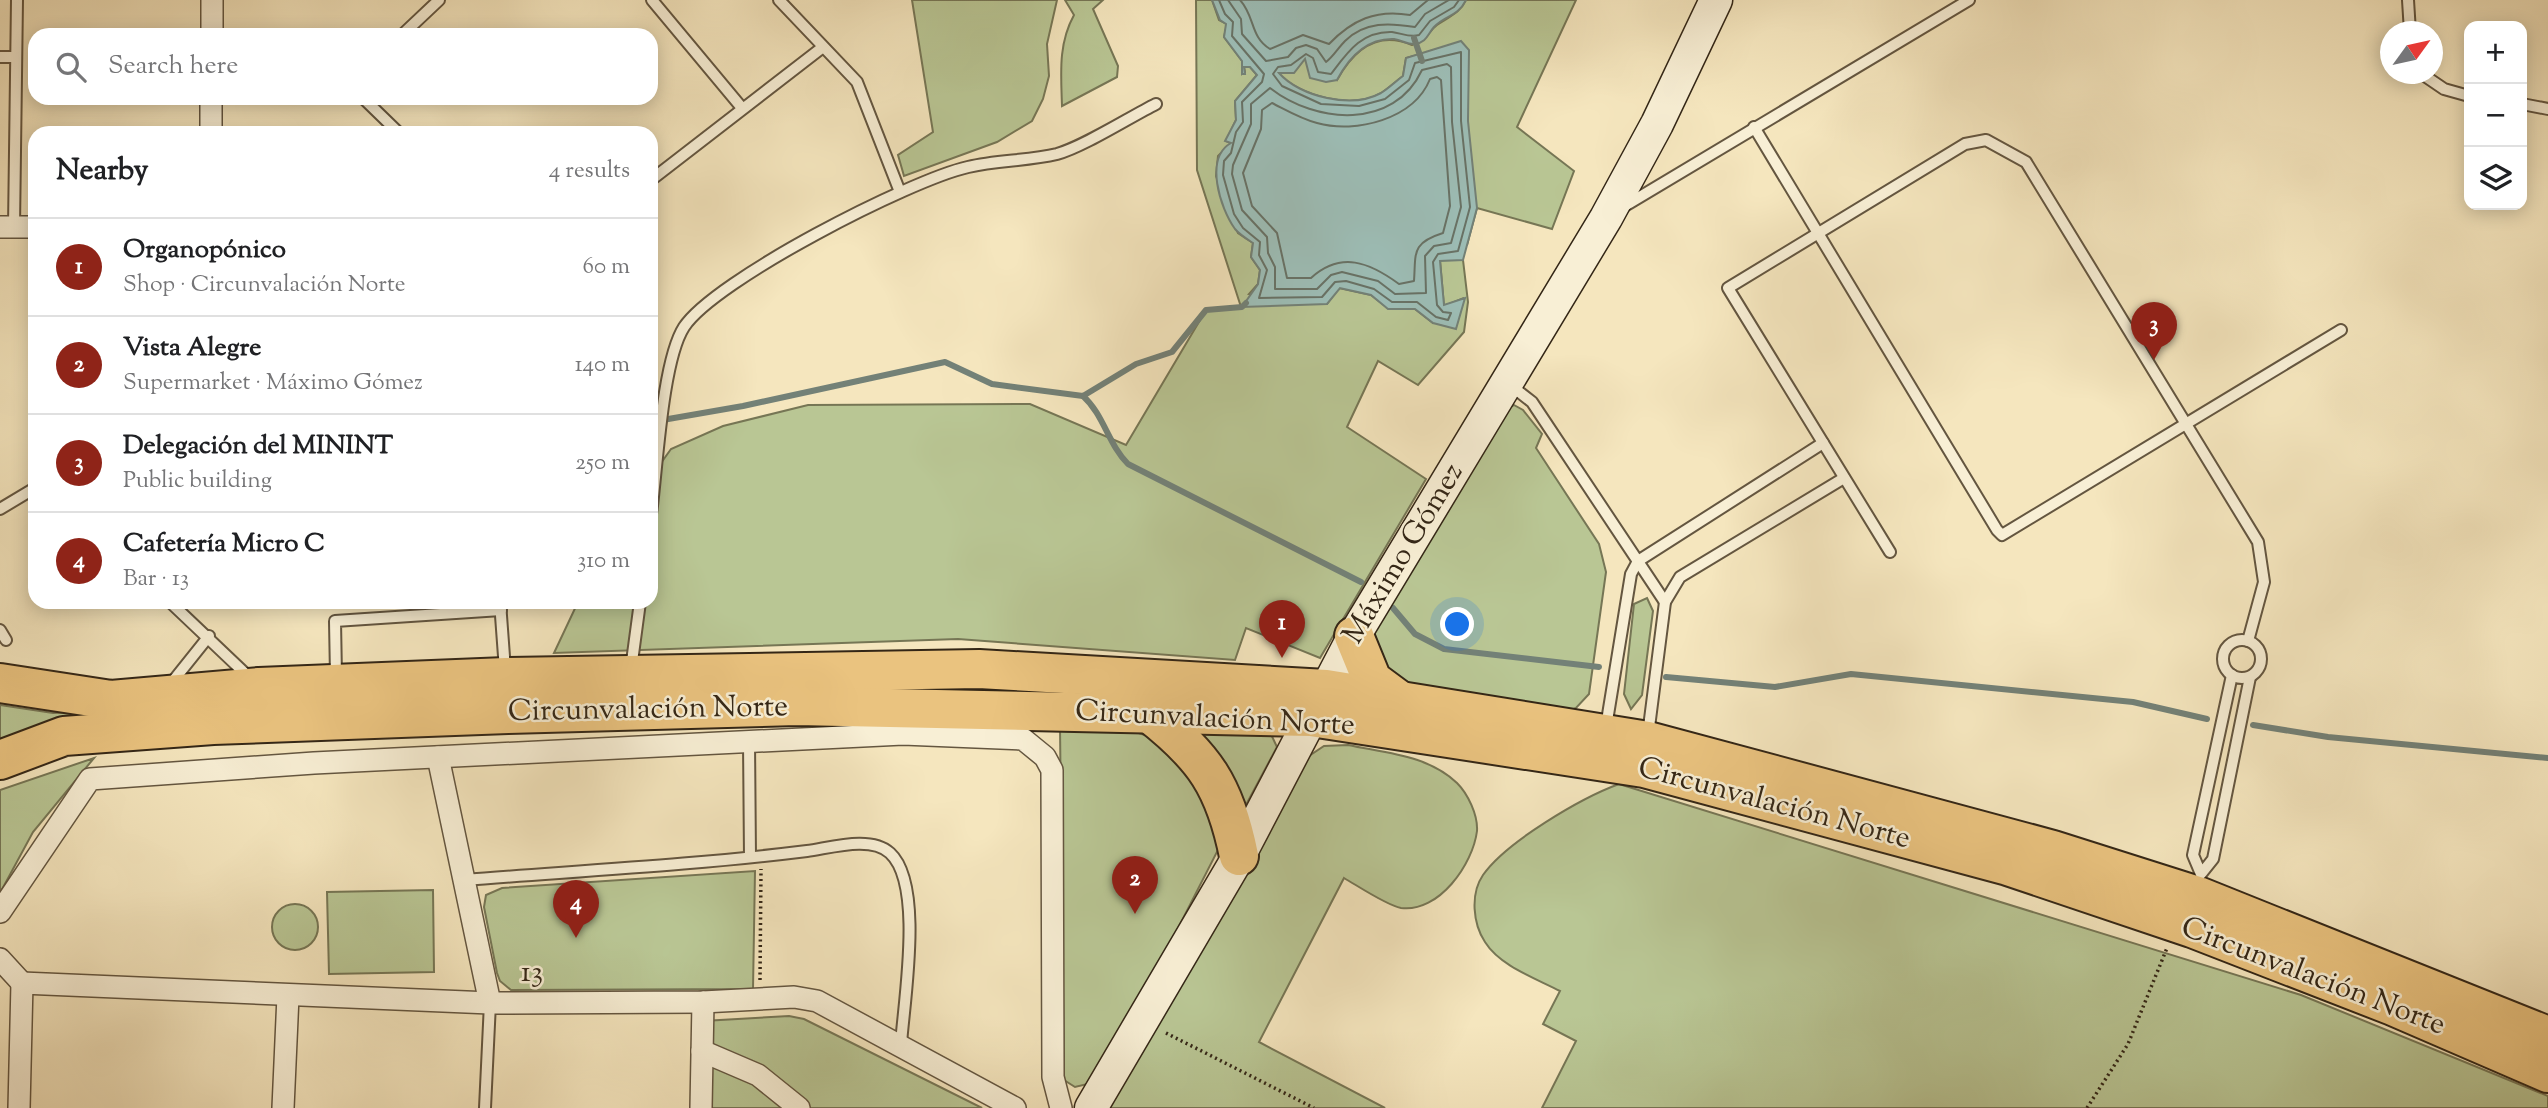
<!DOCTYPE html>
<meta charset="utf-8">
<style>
:root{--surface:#fff;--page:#f2f2f2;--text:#202124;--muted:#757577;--line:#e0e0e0;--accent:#8f2418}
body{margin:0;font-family:"Sorts Mill Goudy",serif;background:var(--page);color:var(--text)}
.controls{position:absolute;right:21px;top:21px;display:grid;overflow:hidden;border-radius:14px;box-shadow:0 4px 18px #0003}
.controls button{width:63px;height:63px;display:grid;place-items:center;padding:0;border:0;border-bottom:2px solid var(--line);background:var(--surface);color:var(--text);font:35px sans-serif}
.compass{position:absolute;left:2380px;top:21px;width:63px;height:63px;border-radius:50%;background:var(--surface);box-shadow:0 4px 18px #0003;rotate:57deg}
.you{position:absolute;left:1458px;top:625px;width:24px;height:24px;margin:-18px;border:5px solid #fff;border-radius:50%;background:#1a73e8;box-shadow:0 0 0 10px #1a73e833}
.badge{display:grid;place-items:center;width:46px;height:46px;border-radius:50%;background:var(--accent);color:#fff;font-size:23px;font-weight:700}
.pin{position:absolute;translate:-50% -58px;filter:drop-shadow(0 2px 4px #0008)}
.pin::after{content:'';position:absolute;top:37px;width:24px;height:21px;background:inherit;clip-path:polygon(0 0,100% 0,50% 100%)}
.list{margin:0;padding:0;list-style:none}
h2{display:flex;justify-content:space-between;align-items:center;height:91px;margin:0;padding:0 28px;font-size:30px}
h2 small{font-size:23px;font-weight:400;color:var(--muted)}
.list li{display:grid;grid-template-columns:46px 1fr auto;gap:21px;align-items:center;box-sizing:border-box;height:98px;padding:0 28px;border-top:2px solid var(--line)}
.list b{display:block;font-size:26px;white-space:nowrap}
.list p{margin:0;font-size:23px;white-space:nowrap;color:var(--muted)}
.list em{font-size:23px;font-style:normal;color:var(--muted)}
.icon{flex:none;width:38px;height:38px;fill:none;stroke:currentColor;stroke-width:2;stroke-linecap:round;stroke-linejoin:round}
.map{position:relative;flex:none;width:2548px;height:1108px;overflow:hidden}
.search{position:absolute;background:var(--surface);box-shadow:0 4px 18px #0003;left:28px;top:28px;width:630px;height:77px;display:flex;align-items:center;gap:18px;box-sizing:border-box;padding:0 24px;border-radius:21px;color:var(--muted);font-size:26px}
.panel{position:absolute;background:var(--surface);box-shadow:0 4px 18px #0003;left:28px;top:126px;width:630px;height:483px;border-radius:21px}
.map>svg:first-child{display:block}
.green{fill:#b9c694;stroke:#767655;stroke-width:2}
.water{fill:#9dbeb7;stroke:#738177;stroke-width:2}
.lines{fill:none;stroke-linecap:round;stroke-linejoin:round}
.shore{stroke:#687266;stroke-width:2}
.stream{stroke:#738177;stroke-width:6}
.lane-casing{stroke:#645640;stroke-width:14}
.street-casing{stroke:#645640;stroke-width:24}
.secondary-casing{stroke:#332616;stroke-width:35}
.highway-casing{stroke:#332616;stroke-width:42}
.path{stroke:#332616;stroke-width:3.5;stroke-dasharray:2 3.5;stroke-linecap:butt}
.lane{stroke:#f8efd5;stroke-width:10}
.street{stroke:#f8efd5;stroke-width:21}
.secondary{stroke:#f8efd5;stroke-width:32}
.highway{stroke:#eac37f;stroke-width:38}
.labels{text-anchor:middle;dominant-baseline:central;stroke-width:5;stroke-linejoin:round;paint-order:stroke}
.street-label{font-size:30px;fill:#332616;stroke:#f8efd5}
</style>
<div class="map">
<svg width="2548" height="1108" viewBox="0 0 2548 1108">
<rect width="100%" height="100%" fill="#f5e6be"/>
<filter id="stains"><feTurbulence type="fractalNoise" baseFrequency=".00286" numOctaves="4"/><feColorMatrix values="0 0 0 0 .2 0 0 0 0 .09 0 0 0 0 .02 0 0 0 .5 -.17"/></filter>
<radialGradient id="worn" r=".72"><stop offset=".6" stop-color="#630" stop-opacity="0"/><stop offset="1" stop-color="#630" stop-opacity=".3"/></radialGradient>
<!-- green -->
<g class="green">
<path d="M912,0h145l-10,44 2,32 -6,23 -11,22 -35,21 -93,34 -6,-21 35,-23z"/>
<path d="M1065,0h38l-10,9 25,57 -1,11 -55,29c-1,-32 -4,-62 12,-91z"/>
<path d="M1196,0h16l7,20 8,4 -3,13 18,24v13l3,-2 -1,-5h6l7,8 -22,26 1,19 -10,21 5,2 -13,13 -2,20 22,57 15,10 -2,14 9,13 -2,14 -9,10 78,10 12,-16 32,7 18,14h26l18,14 31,-25 -20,8 -4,-46h23l5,42 -4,30 -46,53 -40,-24 -31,66 79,52 -106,179 -74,-30 -11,32 -277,-21 -404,14 24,-51h73v-125l20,-28 52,-23 85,-21 222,-1 96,41 80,-135 35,-3 -44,-137z"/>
<path d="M1466,0h110l-59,127 57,44 -22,58 -75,-21 -10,37 -19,-198 -42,11 -3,18c-7,5 -14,12 -22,17 -30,17 -81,3 -103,-20l16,-1 11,-14 32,22c16,-29 40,-50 75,-35 20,-8 13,-11 25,-20 13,-9 22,-11 29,-25z"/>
<path d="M1514,405l9,5 19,24 -6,14 63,96 7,28 -17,122 -13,14 -14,6 -174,-31 -25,-37 145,-237z"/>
<path d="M1647,598l6,13 -11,84 -11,14 -7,-15 10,-90z"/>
<path d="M0,705l53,8 176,-6 -229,37z"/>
<path d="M1060,727l70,3 29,10 42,37 18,71 -93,182 -30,52 -21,5 -11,-7z"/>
<path d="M1180,727l89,3 8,17 -37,69z"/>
<path d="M1348,745c37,8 80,10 109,38 11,11 21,32 20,48 -4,33 -38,82 -76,77 -15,-3 -43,-22 -57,-30l-85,164 126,66h-276l200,-352 15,-10z"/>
<path d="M94,758l-61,74 -33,61v-103z"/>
<path d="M1619,784l682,211 247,101v12h-1006l34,-67 -33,-17 17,-33c-25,-13 -60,-25 -75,-49 -12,-18 -15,-48 -2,-67 23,-33 98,-77 136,-91z"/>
<path d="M755,871l-2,118 -242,1 -11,-9 -3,-8 -13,-66 2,-12 16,-7z"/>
<path d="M433,890l1,82 -105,2 -2,-82z"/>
<circle cx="295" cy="927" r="23"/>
<path d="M789,1016l15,3 178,89h-280l1,-87z"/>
</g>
<!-- water -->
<path class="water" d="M1212,0h254c-9,18 -20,14 -32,27 -7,8 -7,15 -19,17 -7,1 -13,-4 -21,-5 -28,-1 -45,18 -57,41l-11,2 -16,-4 -5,-19 -11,14h-15c21,24 73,36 102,20 8,-5 15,-12 22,-17l3,-18 55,-17 8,9 -1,71 9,87 -14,52 -23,1 4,44 21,-7 -9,31 -23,-6 -18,-14h-27l-17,-14 -31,-7 -13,16 -85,3 16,-23 2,-14 -9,-13 2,-14c-6,-4 -13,-8 -18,-14 -15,-21 -31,-71 -4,-86l-6,-2 11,-21 -1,-19 22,-26 -7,-8h-6l1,7h-3v-13l-18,-24 2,-13 -6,-4z"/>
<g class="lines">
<!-- shore -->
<g class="shore">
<path d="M1219,0l6,14 8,8 -1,14 32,38 -2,8 -20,20 1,20 -7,10 -5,21 -7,8 -1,14 11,39 9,14 17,14 -1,13 8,15 -8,28 63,-1 13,-15 11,-1 28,8 18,13h25l19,15 12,3 3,-7 -8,-1 -6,-7 -4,-43 5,-8 20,-3 12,-44 -9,-86v-69l-46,11 -6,17 -24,19 -26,7 -38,-2 -39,-18 -9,-12 5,-7 13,-2 15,-11 7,4 5,14 13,2c16,-21 30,-43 61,-42 9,1 18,6 27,3l11,-14 24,-14 5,-7"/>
<path d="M1228,0l13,19 1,15 24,27 22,-4 8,-9 10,-3 11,4 9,13c7,-5 12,-14 19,-21 20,-20 45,-18 70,-14l10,-13 24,-14"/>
<path d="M1240,0c15,16 10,37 30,49l33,-14 26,9c23,-24 47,-35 81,-29l18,-15"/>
<path d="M1447,64l4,3 1,55 9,85 -10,36 -17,3 -9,10 1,37 -31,1 -17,-13 -36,-9 -11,3 -14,14h-42v-22l-7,-14 -1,-16 -25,-27 -10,-36 1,-9 18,-41v-20l19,-16c46,36 124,42 152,-18z"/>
<path d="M1437,77l4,3 9,126 -7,27c-32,10 -27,20 -29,48l-15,3c-30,-22 -58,-33 -88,-6h-24l-10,-45 -25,-27 -9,-33 18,-44 1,-19 10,-7c14,7 29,16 45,20 39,11 97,-4 113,-44z"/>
</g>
<!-- stream -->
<g class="stream">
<path d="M1414,38l8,23"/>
<path d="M1083,396c21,19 25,48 45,68l233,118"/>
<path d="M651,422l92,-16 202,-44 47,22 91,12 53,-32 36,-12 34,-42 36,-3 4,-4"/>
<path d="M1393,608l22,26 29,15 155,18"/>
<path d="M1666,677l109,10 76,-13 282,28 74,17"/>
<path d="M2253,725l75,12 220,21"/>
</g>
<!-- lane casing -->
<g class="lane-casing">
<g id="lane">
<path d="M652,0l90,108"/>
<path d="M779,0l78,82 43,110"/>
<path d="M2408,0l2,32"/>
<path d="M402,35l37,-35"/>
<path d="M0,57h16"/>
<path d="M2422,74l22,15 25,7"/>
<path d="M363,98l36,35"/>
<path d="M2522,104l26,5"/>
<path d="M1754,127l243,403 5,5 339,-205"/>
<path d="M651,180l172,-133"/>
<path d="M1623,207l346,-207"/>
<path d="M14,227l3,-227"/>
<path d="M1509,384l23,18 133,200"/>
<path d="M0,509l35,-21"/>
<path d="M651,514c6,-44 11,-153 33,-187 31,-47 226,-147 284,-160 29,-7 60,-6 89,-13 26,-7 73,-37 99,-50"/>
<path d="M1890,552l-162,-264 237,-144 21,-4 40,22 232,380 6,40 -16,59"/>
<path d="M170,602l80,76"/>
<path d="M500,602l5,68"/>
<path d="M0,630l6,10"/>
<circle cx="2242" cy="659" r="19"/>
<path d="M631,669l9,-67"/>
<path d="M2232,675l-39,180 8,19 12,-15 37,-182"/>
<path d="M336,676l-1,-55 166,-11"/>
<path d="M169,686l40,-50"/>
<path d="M1606,727l25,-153 7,-13 185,-118"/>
<path d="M1648,735l17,-133 15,-25 164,-99"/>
<path d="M749,741l1,116"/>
<path d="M464,880c114,-9 230,-15 343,-29 23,-3 64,-16 83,2 34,31 14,147 11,191"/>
<path d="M485,1108l5,-105"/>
</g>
</g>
<!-- street casing -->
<g class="street-casing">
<g id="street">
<path d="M212,35v-35"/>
<path d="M211,133v-35"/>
<path d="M0,227h35"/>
<path d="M438,757l52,246"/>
<path d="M0,912l90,-133 224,-16 589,-29 120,5 22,18 7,13 1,307 8,31"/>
<path d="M0,959l22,24"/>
<path d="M22,983l468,20 213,-1 91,-5 23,4 198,107"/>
<path d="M702,1051l56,24 41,33"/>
<path d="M19,1108l3,-125"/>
<path d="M283,1108l5,-112"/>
<path d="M701,1108l2,-106"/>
</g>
</g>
<!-- secondary casing -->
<g class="secondary-casing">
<path id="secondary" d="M1091,1108l148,-252 115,-220 252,-418 51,-94 59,-124"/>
</g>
<!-- highway casing -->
<g class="highway-casing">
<g id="highway">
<path d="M1354,636l18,44 27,20"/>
<path d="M0,683l111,17 148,-13 247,-10 473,-8 347,20 322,52 405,109 145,46 350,140"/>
<path d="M1149,713c55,43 76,73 90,143"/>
<path d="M0,760l64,-24 149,-11 295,-11 289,-8 514,11 333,51 364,98 184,62 201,78 155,67"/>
</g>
</g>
<!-- path -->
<g class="path">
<path d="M760,980l1,-111"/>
<path d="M1166,1033l148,75"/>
<path d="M2087,1108l41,-64 39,-96"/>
</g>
<!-- lane -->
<use href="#lane" class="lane"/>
<!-- street -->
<use href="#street" class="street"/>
<!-- secondary -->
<use href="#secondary" class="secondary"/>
<!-- highway -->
<use href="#highway" class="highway"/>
</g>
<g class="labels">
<!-- street labels -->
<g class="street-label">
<text transform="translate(1404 554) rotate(-59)">Máximo Gómez</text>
<text transform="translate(648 710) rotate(-1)">Circunvalación Norte</text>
<text transform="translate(1215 719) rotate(3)">Circunvalación Norte</text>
<text transform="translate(1774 804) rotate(15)">Circunvalación Norte</text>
<text x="532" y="973">13</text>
<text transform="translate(2313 977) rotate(21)">Circunvalación Norte</text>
</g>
</g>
<rect width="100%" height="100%" filter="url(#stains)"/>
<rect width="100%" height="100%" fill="url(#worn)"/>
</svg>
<div class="controls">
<button>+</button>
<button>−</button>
<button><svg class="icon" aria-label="layers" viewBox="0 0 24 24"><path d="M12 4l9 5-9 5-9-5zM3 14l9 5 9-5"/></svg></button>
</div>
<svg class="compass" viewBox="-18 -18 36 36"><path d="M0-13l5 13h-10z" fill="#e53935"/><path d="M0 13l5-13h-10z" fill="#757577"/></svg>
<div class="you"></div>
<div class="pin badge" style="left:1282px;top:658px">1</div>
<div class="pin badge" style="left:1135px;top:914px">2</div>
<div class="pin badge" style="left:2154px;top:360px">3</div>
<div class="pin badge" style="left:576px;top:938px">4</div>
<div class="search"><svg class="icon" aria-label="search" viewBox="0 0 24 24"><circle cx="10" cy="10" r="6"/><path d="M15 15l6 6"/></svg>Search here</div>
<section class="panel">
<h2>Nearby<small>4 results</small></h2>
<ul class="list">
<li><span class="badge">1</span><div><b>Organopónico</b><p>Shop · Circunvalación Norte</p></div><em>60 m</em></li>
<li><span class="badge">2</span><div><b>Vista Alegre</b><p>Supermarket · Máximo Gómez</p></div><em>140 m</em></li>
<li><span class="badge">3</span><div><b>Delegación del MININT</b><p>Public building</p></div><em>250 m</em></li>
<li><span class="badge">4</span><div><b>Cafetería Micro C</b><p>Bar · 13</p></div><em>310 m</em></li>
</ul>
</section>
</div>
